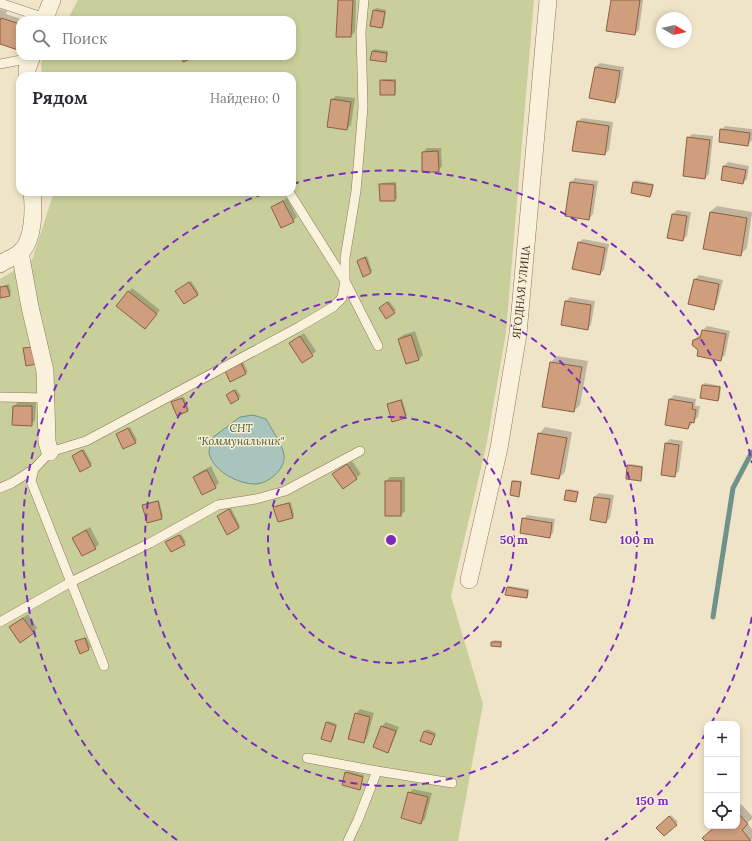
<!DOCTYPE html>
<html lang="ru">
<meta charset="utf-8">
<style>
:root{--surface:#fff;--page:#f2f2f3;--text:#2b2b33;--muted:#7c7c81;--line:#e1e1e2}
body{margin:0;font-family:Lora,serif;background:var(--page);color:var(--text)}
.controls{position:absolute;right:12px;bottom:12px;display:grid;overflow:hidden;border-radius:8px;box-shadow:0 2px 6px #0003}
.controls button{width:36px;height:36px;display:grid;place-items:center;padding:0;border:0;border-bottom:1px solid var(--line);background:var(--surface);color:var(--text);font:20px sans-serif}
.compass{position:absolute;left:656px;top:12px;width:36px;height:36px;border-radius:50%;background:var(--surface);box-shadow:0 2px 6px #0003;rotate:99deg}
.list{margin:0;padding:0;list-style:none}
h2{display:flex;justify-content:space-between;align-items:center;height:52px;margin:0;padding:0 16px;font-size:17px}
h2 small{font-size:13px;font-weight:400;color:var(--muted)}
.icon{flex:none;width:22px;height:22px;fill:none;stroke:currentColor;stroke-width:2;stroke-linecap:round;stroke-linejoin:round}
.map{position:relative;flex:none;width:752px;height:841px;overflow:hidden}
.search{position:absolute;background:var(--surface);box-shadow:0 2px 6px #0003;left:16px;top:16px;width:280px;height:44px;display:flex;align-items:center;gap:10px;box-sizing:border-box;padding:0 14px;border-radius:12px;color:var(--muted);font-size:15px}
.panel{position:absolute;background:var(--surface);box-shadow:0 2px 6px #0003;left:16px;top:72px;width:280px;height:124px;border-radius:12px}
.map>svg:first-child{display:block}
.green{fill:#c9cf9b}
.water{fill:#a9c4bc;stroke:#6f938a}
.shadow{fill:#0003}
.lines{fill:none;stroke-linecap:round;stroke-linejoin:round}
.stream{stroke:#6f938a;stroke-width:5}
.building{fill:#cf9f7d;stroke:#8d5f41}
.lane-casing{stroke:#8d765c;stroke-width:10}
.street-casing{stroke:#8d765c;stroke-width:18}
.lane{stroke:#faf1dc;stroke-width:9}
.street{stroke:#faf1dc;stroke-width:17}
.ring{fill:none;stroke:#7b2cbf;stroke-width:2;stroke-dasharray:7 5}
.labels{text-anchor:middle;dominant-baseline:central;stroke-width:3;stroke-linejoin:round;paint-order:stroke}
.street-label{font-size:11px;fill:#3d2e20;stroke:#f7eed8}
.park-label{font-size:11px;font-style:italic;fill:#4d5a26;stroke:#f7eed8}
.centre{fill:#7b2cbf;stroke:#f7eed8;stroke-width:2}
.ring-label{font-size:12px;text-anchor:middle;font-weight:bold;fill:#7b2cbf;stroke:#f7eed8;stroke-width:3;stroke-linejoin:round;paint-order:stroke}
</style>
<div class="map">
<svg width="752" height="841" viewBox="0 0 752 841">
<rect width="100%" height="100%" fill="#f0e4c8"/>
<!-- green -->
<path class="green" d="M78,0h456l-28,333 -20,114 -35,149 32,108 -25,137h-458v-562l32,-19 22,-68h238v-116h-250l-1,-13 4,-7h247v-36h-225z"/>
<!-- water -->
<path class="water" d="M253,415l13,4c5,9 17,27 18,36 2,14 -16,29 -29,29 -17,0 -42,-13 -46,-31 0,-4 2,-10 3,-15l28,-21z"/>
<!-- shadow -->
<g class="shadow">
<path d="M339,0h17l-1,32 -4,4z"/>
<path d="M612,0h31l-4,30 -4,4z"/>
<path d="M376,8l10,2 -2,15 -2,2 -11,-2 3,-15z"/>
<path d="M0,9l7,2 -1,3 18,6h-4v27l-2,2 -18,-6z"/>
<path d="M374,49l14,2 -1,8 -2,2 -14,-2 2,-8z"/>
<path d="M600,63l24,4 -5,30 -4,5 -20,-35z"/>
<path d="M383,79h13v13l-2,2 -13,-13z"/>
<path d="M336,96l19,2 -4,27 -4,4 -15,-29z"/>
<path d="M582,118l31,4 -4,28 -4,4 -28,-32z"/>
<path d="M725,126l27,3v11l-4,5 -27,-15z"/>
<path d="M692,134l21,2 -4,38 -4,4 -17,-40z"/>
<path d="M427,148h14l1,18 -4,5 -15,-19z"/>
<path d="M728,162l21,4 -2,13 -4,4 -19,-17z"/>
<path d="M575,178l23,3 -5,33 -4,5 -18,-37z"/>
<path d="M636,180l18,4 -2,10 -2,2 -16,-14z"/>
<path d="M396,182l1,16 -2,2 -15,-15 2,-2z"/>
<path d="M287,198l10,19 -4,4 -21,-13 4,-4z"/>
<path d="M717,206l35,6 -5,36 -7,7 -30,-43z"/>
<path d="M677,210l14,2 -4,24 -4,4 -10,-26z"/>
<path d="M583,239l26,5 -5,26 -4,4 -22,-31z"/>
<path d="M367,256l5,15 -1,1 -13,-11z"/>
<path d="M699,275l24,5 -6,24 -4,4 -24,-5 6,-24z"/>
<path d="M191,281l8,12 -2,1 -19,-4z"/>
<path d="M9,284l2,9 -2,2 -9,2v-10z"/>
<path d="M132,288l28,22 -15,18 -17,-36z"/>
<path d="M570,297l25,4 -4,24 -4,4 -21,-28z"/>
<path d="M389,301l7,9 -2,2 -12,-6z"/>
<path d="M707,326l23,5 -5,24 -4,4 -22,-10 -5,-9 4,-4 4,-1 1,-5z"/>
<path d="M415,331l8,24 -4,4 -12,4 -8,-24 4,-4z"/>
<path d="M304,333l12,18 -4,4 -22,-12z"/>
<path d="M557,356l31,5 -8,44 -6,6 -23,-49z"/>
<path d="M243,362l5,10 -17,9 -3,-12z"/>
<path d="M705,383l16,3 -1,12 -2,2 -15,-15z"/>
<path d="M236,389l5,7 -9,7 -3,-10z"/>
<path d="M674,395l22,4 -1,7h5l-2,11 -5,4 -1,3 -4,4 -22,-4 4,-25z"/>
<path d="M184,397l5,12 -2,2 -15,-9z"/>
<path d="M402,399l5,16 -2,2 -17,-13 2,-1z"/>
<path d="M18,402h18l-1,18 -4,5 -17,-19z"/>
<path d="M130,427l7,13 -2,2 -18,-8z"/>
<path d="M545,427l27,5 -7,40 -6,6 -20,-44z"/>
<path d="M670,439l13,2 -4,30 -4,4 -9,-32z"/>
<path d="M84,449l8,15 -2,1 -15,-11z"/>
<path d="M352,461l9,13 -18,14 -5,-18z"/>
<path d="M630,464l13,2 -1,12 -2,2 -12,-14z"/>
<path d="M211,466l8,17 -4,4 -21,-10 4,-4z"/>
<path d="M390,477h15v34l-4,4 -15,-34z"/>
<path d="M514,480l8,1 -2,13 -2,1 -6,-14z"/>
<path d="M569,489l10,2 -2,8 -2,2 -8,-10z"/>
<path d="M599,493l15,2 -4,23 -4,4 -12,-25z"/>
<path d="M159,500l4,16 -2,2 -18,-12 2,-2z"/>
<path d="M291,502l3,13 -1,2 -15,4 -4,-14 2,-1z"/>
<path d="M231,508l9,18 -2,2 -20,-12z"/>
<path d="M527,515l28,4 -2,14 -4,4 -26,-18z"/>
<path d="M90,527l9,17 -4,4 -21,-10 4,-4z"/>
<path d="M181,534l5,8 -2,2 -16,-3z"/>
<path d="M509,586l20,3 -1,7 -2,1 -18,-10z"/>
<path d="M28,614l9,14 -4,4 -23,-5z"/>
<path d="M86,637l5,10 -11,5 -4,-10z"/>
<path d="M494,640l8,1v3l-2,2 -8,-4z"/>
<path d="M360,709l14,4 -7,25 -4,4 -7,-28z"/>
<path d="M328,721l9,3 -4,15 -2,2 -4,-18z"/>
<path d="M386,722l13,5 -8,20 -4,4 -13,-5 8,-20z"/>
<path d="M427,729l9,4 -5,11 -10,-4z"/>
<path d="M348,771l16,4 -3,12 -2,2 -13,-16z"/>
<path d="M413,789l19,4 -7,26 -4,4 -12,-30z"/>
<path d="M741,804l11,12v3l-5,4 5,6v10l-2,2h-44l10,-15h21v-18z"/>
<path d="M671,815l7,7 -14,13 -6,-7z"/>
</g>
<g class="lines">
<!-- stream -->
<path class="stream" d="M713,617l20,-129 19,-36"/>
</g>
<!-- building -->
<g class="building">
<path d="M338,0h15l-2,37h-15z"/>
<path d="M611,0h29l-5,35 -29,-4z"/>
<path d="M373,10l12,2 -3,16 -12,-2z"/>
<path d="M1,18l19,6v20l-2,6 -18,-6v-23z"/>
<path d="M372,51l15,2 -1,9 -16,-2z"/>
<path d="M180,56h18l-15,6z"/>
<path d="M595,67l25,4 -5,32 -26,-5z"/>
<path d="M380,80l15,1v14h-15z"/>
<path d="M331,99l20,3 -4,28 -20,-3z"/>
<path d="M577,121l32,5 -4,29 -33,-4z"/>
<path d="M720,129l30,4 -2,13 -29,-4z"/>
<path d="M687,137l23,3 -5,39 -22,-3z"/>
<path d="M438,151l1,21h-17v-20z"/>
<path d="M723,166l23,4 -3,14 -22,-4z"/>
<path d="M570,182l24,3 -5,35 -24,-4z"/>
<path d="M633,182l20,3 -3,12 -19,-4z"/>
<path d="M379,184h16v17h-15z"/>
<path d="M283,201l11,21 -13,6 -10,-21z"/>
<path d="M710,212l37,6 -6,38 -38,-7z"/>
<path d="M672,214l15,2 -4,25 -16,-3z"/>
<path d="M578,242l27,6 -5,27 -28,-6z"/>
<path d="M365,257l6,16 -8,4 -6,-16z"/>
<path d="M694,279l25,5 -5,26 -26,-6z"/>
<path d="M189,282l9,13 -14,9 -9,-13z"/>
<path d="M7,286l3,10 -10,2v-11z"/>
<path d="M128,291l29,23 -12,15 -29,-23z"/>
<path d="M565,301l26,4 -3,25 -27,-5z"/>
<path d="M387,302l8,11 -9,6 -7,-11z"/>
<path d="M702,330l24,4 -5,27 -24,-5 1,-6 -6,-5 1,-5 7,-2z"/>
<path d="M411,335l8,25 -13,4 -8,-25z"/>
<path d="M300,336l13,20 -11,7 -13,-20z"/>
<path d="M33,347l3,17 -10,2 -3,-18z"/>
<path d="M550,362l32,5 -8,45 -32,-5z"/>
<path d="M241,363l5,11 -16,8 -5,-11z"/>
<path d="M702,385l18,2 -2,14 -18,-3z"/>
<path d="M234,390l5,9 -8,5 -5,-9z"/>
<path d="M182,398l6,13 -11,5 -6,-14z"/>
<path d="M669,399l24,4 -1,6 4,1 -2,13 -4,-1 -2,7 -23,-4z"/>
<path d="M401,400l5,18 -14,4 -5,-18z"/>
<path d="M13,406h19v20l-20,-1z"/>
<path d="M128,428l8,15 -13,6 -7,-15z"/>
<path d="M538,433l29,5 -8,41 -28,-5z"/>
<path d="M665,443l14,2 -4,32 -14,-2z"/>
<path d="M82,450l9,16 -11,6 -8,-16z"/>
<path d="M347,464l10,15 -14,10 -11,-15z"/>
<path d="M627,465l15,2 -1,14 -15,-2z"/>
<path d="M207,470l9,18 -14,7 -9,-18z"/>
<rect x="385" y="481" width="16" height="35"/>
<path d="M512,481l9,1 -2,15 -9,-2z"/>
<path d="M566,490l12,2 -2,10 -12,-2z"/>
<path d="M594,497l16,2 -4,24 -16,-3z"/>
<path d="M158,501l4,18 -15,4 -5,-18z"/>
<path d="M289,503l4,15 -15,4 -5,-15z"/>
<path d="M229,509l10,19 -12,7 -10,-19z"/>
<path d="M522,518l30,5 -2,15 -30,-5z"/>
<path d="M86,530l10,19 -14,7 -10,-18z"/>
<path d="M179,535l6,10 -14,7 -6,-10z"/>
<path d="M507,587l21,4 -1,7 -22,-3z"/>
<path d="M23,618l11,15 -14,10 -11,-16z"/>
<path d="M85,638l4,12 -9,4 -5,-13z"/>
<path d="M491,642h10v5l-10,-1z"/>
<path d="M355,713l15,4 -6,26 -16,-4z"/>
<path d="M326,722l10,4 -5,16 -10,-3z"/>
<path d="M381,726l15,5 -8,22 -15,-6z"/>
<path d="M424,731l11,4 -4,10 -11,-4z"/>
<path d="M345,772l18,5 -3,13 -18,-5z"/>
<path d="M408,792l20,5 -7,27 -20,-6z"/>
<path d="M737,812l11,12 -6,6 9,11h-46l-3,-3 14,-12h21z"/>
<path d="M669,816l8,9 -13,11 -8,-8z"/>
</g>
<g class="lines">
<!-- lane casing -->
<g class="lane-casing">
<g id="lane">
<path d="M0,3l45,15"/>
<path d="M0,64l31,-6"/>
<path d="M289,192l56,89 33,65"/>
<path d="M0,397l46,1"/>
<path d="M0,488l12,-5 22,-14"/>
<path d="M0,622l71,-40 79,-39 68,-38 38,-6 29,-8 75,-40"/>
<path d="M104,666l-73,-185 3,-12 16,-17 36,-11 213,-114 34,-20 9,-9 3,-17v-23l11,-67 7,-84 -2,-75 3,-32"/>
<path d="M307,758l70,13 75,12"/>
<path d="M348,841l10,-21 19,-49"/>
</g>
</g>
<!-- street casing -->
<g class="street-casing">
<g id="street">
<path d="M44,20l8,-20"/>
<path d="M27,76v-7l5,-13"/>
<path d="M20,252l10,55 15,64 2,71 3,10"/>
<path d="M0,264c6,-4 14,-7 20,-11 14,-12 14,-44 12,-61"/>
<path d="M469,580l30,-132 19,-114 30,-334"/>
</g>
</g>
<!-- lane -->
<use href="#lane" class="lane"/>
<!-- street -->
<use href="#street" class="street"/>
</g>
<!-- distance rings -->
<g class="ring">
<circle cx="391" cy="540" r="123"/>
<circle cx="391" cy="540" r="246"/>
<path d="M752 617A369 369 0 0 1 712 722M706 733A369 369 0 0 1 605 840M177 840A369 369 0 0 1 268 192M292 184A369 369 0 0 1 752 463"/>
</g>
<g class="labels">
<!-- street labels -->
<g class="street-label">
<text transform="translate(521 292) rotate(-84)">ЯГОДНАЯ УЛИЦА</text>
</g>
<!-- park labels -->
<g class="park-label">
<text x="241" y="428">СНТ<tspan x="241" dy="13">"Коммунальник"</tspan></text>
</g>
</g>
<circle cx="391" cy="540" r="6" class="centre"/>
<g class="ring-label">
<text x="514" y="544">50 m</text>
<text x="637" y="544">100 m</text>
<text x="652" y="805">150 m</text>
</g>
</svg>
<div class="controls">
<button>+</button>
<button>−</button>
<button><svg class="icon" aria-label="locate" viewBox="0 0 24 24"><circle cx="12" cy="12" r="6"/><path d="M12 2v4M12 18v4M2 12h4M18 12h4"/></svg></button>
</div>
<svg class="compass" viewBox="-18 -18 36 36"><path d="M0-13l5 13h-10z" fill="#e53935"/><path d="M0 13l5-13h-10z" fill="#7c7c81"/></svg>
<div class="search"><svg class="icon" aria-label="search" viewBox="0 0 24 24"><circle cx="10" cy="10" r="6"/><path d="M15 15l6 6"/></svg>Поиск</div>
<section class="panel">
<h2>Рядом<small>Найдено: 0</small></h2>
<ul class="list">
</ul>
</section>
</div>
